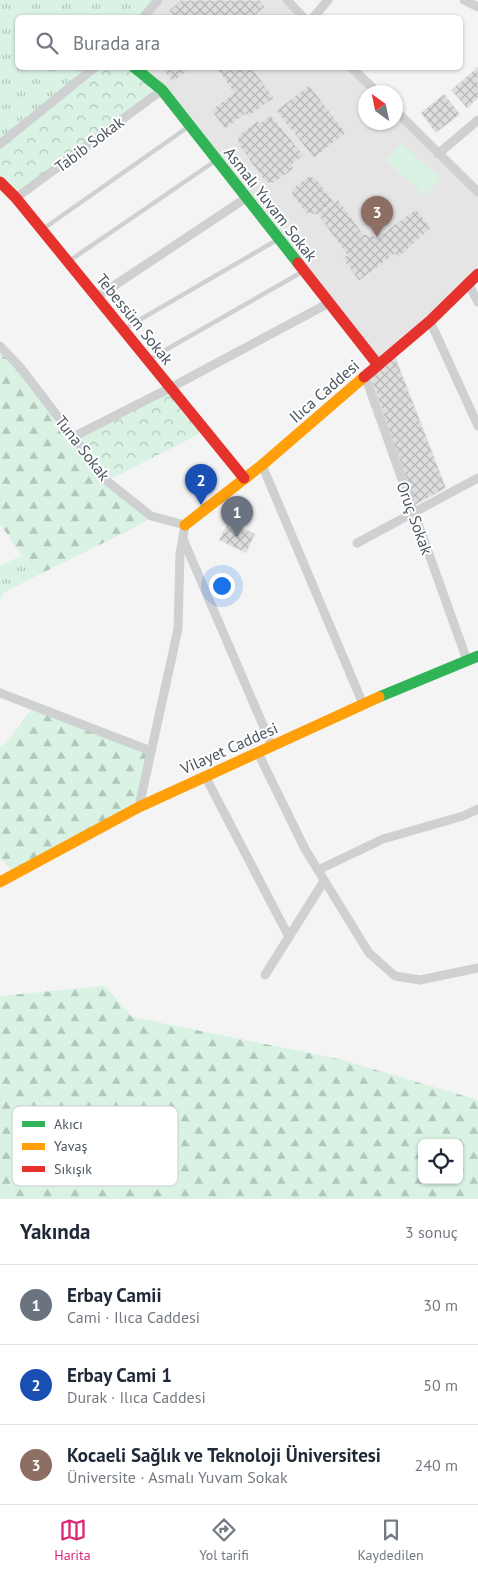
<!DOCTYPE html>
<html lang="tr">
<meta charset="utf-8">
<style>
:root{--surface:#fff;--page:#f6f6f7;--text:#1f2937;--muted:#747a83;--line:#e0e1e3;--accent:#db2777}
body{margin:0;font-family:"PT Sans",sans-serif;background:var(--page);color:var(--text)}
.controls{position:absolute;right:15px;bottom:15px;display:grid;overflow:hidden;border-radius:8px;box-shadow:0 1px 4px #0004}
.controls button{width:45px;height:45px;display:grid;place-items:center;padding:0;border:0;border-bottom:1px solid var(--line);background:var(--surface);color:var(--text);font:25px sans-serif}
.compass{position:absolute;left:358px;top:85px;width:45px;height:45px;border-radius:50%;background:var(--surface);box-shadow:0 1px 4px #0004;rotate:327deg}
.you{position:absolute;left:221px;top:585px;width:18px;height:18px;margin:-12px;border:4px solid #fff;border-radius:50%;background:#1a73e8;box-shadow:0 0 0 8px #1a73e833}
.badge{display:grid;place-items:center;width:32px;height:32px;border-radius:50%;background:var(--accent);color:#fff;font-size:16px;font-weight:700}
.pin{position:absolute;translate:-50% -41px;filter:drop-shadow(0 1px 2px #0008)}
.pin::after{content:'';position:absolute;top:26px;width:18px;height:15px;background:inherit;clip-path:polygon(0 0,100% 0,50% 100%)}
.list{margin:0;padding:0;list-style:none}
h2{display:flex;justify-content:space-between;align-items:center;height:65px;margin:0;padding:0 20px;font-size:21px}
h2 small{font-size:16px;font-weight:400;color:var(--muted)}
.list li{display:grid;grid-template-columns:32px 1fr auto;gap:15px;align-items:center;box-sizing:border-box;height:80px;padding:0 20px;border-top:1px solid var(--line)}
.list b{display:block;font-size:19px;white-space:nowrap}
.list p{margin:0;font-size:16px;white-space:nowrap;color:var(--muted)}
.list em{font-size:16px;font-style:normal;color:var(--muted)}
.icon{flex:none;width:28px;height:28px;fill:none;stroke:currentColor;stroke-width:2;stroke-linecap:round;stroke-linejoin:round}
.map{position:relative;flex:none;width:478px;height:1199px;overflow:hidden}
.search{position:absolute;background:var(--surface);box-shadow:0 1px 4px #0004;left:15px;right:15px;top:15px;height:55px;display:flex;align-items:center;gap:12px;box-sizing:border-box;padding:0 18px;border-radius:8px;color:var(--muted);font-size:19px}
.sheet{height:305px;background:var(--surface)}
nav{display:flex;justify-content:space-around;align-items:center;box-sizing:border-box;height:70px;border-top:1px solid var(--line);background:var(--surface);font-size:14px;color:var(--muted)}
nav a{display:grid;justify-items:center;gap:2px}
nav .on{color:var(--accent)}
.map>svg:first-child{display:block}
.education{fill:#e6e5e6}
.grass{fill:url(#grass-tufts)}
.forest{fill:url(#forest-firs);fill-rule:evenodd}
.park{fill:url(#park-crowns)}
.pitch{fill:#d9f2e3}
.building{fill:url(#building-cross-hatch);stroke:#e5e6e7}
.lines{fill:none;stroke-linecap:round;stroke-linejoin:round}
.lane{stroke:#ced0d2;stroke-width:4.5}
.street{stroke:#ced0d2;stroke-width:9}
.fast{stroke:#30b455;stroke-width:11}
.slow{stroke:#ff9f0a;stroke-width:11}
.jam{stroke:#e5322d;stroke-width:11}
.labels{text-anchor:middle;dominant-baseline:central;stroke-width:4;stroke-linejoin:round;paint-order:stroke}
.street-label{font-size:16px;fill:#4a5661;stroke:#fff}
.key{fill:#fff;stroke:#c9ccd0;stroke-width:1}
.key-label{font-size:14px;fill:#4a5661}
</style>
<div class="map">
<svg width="478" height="1199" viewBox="0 0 478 1199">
<defs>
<pattern id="grass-tufts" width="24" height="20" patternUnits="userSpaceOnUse" patternTransform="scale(1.25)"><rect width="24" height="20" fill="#d9f2e3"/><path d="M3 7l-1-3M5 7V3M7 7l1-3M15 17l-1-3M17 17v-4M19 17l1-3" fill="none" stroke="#b2c7bb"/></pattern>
<pattern id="forest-firs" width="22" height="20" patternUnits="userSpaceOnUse" patternTransform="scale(1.25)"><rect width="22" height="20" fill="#d9f2e3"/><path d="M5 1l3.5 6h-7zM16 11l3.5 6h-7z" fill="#b2c7bb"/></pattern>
<pattern id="park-crowns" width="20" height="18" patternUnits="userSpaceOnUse" patternTransform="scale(1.25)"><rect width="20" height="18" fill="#d9f2e3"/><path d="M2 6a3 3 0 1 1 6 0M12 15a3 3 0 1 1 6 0" fill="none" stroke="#b2c7bb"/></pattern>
<pattern id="building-cross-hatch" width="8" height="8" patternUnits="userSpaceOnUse" patternTransform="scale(1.25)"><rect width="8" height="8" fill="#ddddde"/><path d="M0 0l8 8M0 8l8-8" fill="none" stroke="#b5b6b7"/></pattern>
</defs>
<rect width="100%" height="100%" fill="#f4f4f4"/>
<!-- education -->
<g class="education">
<path d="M158,0h129l17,18h-161z"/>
<path d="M135,68h218l24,24h-11v30h30v-11l82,81v83l-100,90 -132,-167z"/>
</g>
<!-- grass -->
<g class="grass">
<path d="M0,0h158l-15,17 -125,1v50h76l-94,76z"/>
<path d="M22,556l14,20 -33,17 -3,9v-37z"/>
</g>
<!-- forest -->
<g class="forest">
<path d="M0,346l107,135 44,35 -11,9 -104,51 -36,-52z"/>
<path d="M34,706l117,45 -12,56 -125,66 -14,-15v-111l7,-5z"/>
<path d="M105,986l27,31 207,42 139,41v99h-478v-203zM422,1143h37v37h-37z"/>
</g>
<!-- park -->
<g class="park">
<path d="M94,68h41l27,22 -146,108 -16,-16v-38z"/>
<path d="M170,388l35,43 -98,50 -34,-44z"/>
</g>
<!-- pitch -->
<path class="pitch" d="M401,143l40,36 -16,17 -39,-36z"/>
<!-- building -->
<g class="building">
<path d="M181,0h79l5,7 -13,11h-77l-6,-8z"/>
<path d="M478,67v31l-11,10 -16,-18z"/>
<path d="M161,68h30l-18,14z"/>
<path d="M219,68h33l22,30 -26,19 -2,-3 -21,15 -14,-19 23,-17 -17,-24z"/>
<path d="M309,85l37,48 -32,25 -38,-47z"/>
<path d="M444,94l16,20 -24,19 -15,-20z"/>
<path d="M271,115l33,41 -11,7v6l-19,14h-8l-28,-39v-8l19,-15 4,1z"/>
<path d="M309,176l7,2 18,24 -16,13 -12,-2 -14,-18v-6z"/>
<path d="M338,199l25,35 15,3 38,-28 15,19 -33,30 -3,-4 -36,27 -17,-23 5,-3 -29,-40z"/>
<path d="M395,356l51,132 -31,17 -44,-127z"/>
<path d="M229,521l26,13 -9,19 -27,-13z"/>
</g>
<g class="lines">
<!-- lane -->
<g class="lane">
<path d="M43,229l145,-102"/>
<path d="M69,261l146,-100"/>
<path d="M124,329l153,-89"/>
<path d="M148,360l154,-88"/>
</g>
<!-- street -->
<g class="street">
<path d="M287,0l17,18"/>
<path d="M464,0l14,7"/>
<path d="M143,18l15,-18"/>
<path d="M313,18l15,-18"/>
<path d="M352,68l25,24"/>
<path d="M396,111l82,81"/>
<path d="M0,144l94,-76"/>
<path d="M438,154l40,-34"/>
<path d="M16,198l146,-108"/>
<path d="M468,283l10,19"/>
<path d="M97,297l149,-99"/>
<path d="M430,321l48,105"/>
<path d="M0,346l20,21 87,114 44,35 34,9 -5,29 -2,75 -39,178"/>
<path d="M365,376l102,284"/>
<path d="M73,437l97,-49 159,-85"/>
<path d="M262,465l101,239"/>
<path d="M183,539l89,207"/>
<path d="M357,543l121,-65"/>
<path d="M0,693l151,58"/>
<path d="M258,753l47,96 64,104 26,23 25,4 58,-12"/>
<path d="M205,776l84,161"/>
<path d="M318,870l65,-31 80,-23 15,-7"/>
<path d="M265,975l59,-94"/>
</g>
<!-- fast -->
<g class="fast">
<path d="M135,68l27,22 136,173"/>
<path d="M379,697l99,-41"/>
</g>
<!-- slow -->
<g class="slow">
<path d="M185,525l77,-60 102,-88"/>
<path d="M0,882l139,-75 240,-110"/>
</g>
<!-- jam -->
<g class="jam">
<path d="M0,182l16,16 228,280"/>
<path d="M298,263l80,102"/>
<path d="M364,377l66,-56 48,-47"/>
</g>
</g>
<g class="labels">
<!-- street labels -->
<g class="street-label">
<text transform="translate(89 144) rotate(-37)">Tabib Sokak</text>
<text transform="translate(271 204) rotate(52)">Asmalı Yuvam Sokak</text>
<text transform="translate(135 319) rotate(51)">Tebessüm Sokak</text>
<text transform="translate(324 391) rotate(-41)">Ilıca Caddesi</text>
<text transform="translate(83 448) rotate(52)">Tuna Sokak</text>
<text transform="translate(415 518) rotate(70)">Oruç Sokak</text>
<text transform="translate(229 748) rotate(-24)">Vilayet Caddesi</text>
</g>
</g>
<!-- legend -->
<rect x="12" y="1106" width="166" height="80" rx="8" class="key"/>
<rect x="22" y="1121" width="23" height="6" fill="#30b455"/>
<rect x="22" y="1143" width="23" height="7" fill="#ff9f0a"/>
<rect x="22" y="1166" width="23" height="6" fill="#e5322d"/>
<g class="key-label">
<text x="54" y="1129">Akıcı</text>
<text x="54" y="1151">Yavaş</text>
<text x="54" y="1174">Sıkışık</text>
</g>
</svg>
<div class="controls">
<button><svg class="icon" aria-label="locate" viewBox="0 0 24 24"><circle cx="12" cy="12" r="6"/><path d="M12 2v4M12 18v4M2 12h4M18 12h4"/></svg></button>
</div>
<svg class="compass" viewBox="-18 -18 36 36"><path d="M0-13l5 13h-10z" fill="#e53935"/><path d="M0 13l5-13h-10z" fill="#747a83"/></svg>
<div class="you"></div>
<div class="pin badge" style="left:237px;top:537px;background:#6b7280">1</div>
<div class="pin badge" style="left:201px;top:505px;background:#1a4fb4">2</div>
<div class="pin badge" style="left:377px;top:237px;background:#8d6e63">3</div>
<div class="search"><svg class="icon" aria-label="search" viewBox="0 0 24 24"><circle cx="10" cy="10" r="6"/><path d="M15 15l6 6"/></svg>Burada ara</div>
</div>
<section class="sheet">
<h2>Yakında<small>3 sonuç</small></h2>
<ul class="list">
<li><span class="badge" style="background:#6b7280">1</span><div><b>Erbay Camii</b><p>Cami · Ilıca Caddesi</p></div><em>30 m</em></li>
<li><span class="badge" style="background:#1a4fb4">2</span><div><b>Erbay Cami 1</b><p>Durak · Ilıca Caddesi</p></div><em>50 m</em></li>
<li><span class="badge" style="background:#8d6e63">3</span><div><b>Kocaeli Sağlık ve Teknoloji Üniversitesi</b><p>Üniversite · Asmalı Yuvam Sokak</p></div><em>240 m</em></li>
</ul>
</section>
<nav>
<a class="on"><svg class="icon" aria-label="map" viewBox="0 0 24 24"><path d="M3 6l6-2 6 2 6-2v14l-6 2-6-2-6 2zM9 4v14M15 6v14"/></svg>Harita</a>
<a><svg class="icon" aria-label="directions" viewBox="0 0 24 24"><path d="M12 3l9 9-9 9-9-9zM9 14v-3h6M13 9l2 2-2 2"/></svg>Yol tarifi</a>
<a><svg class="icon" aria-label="saved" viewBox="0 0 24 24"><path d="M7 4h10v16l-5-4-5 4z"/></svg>Kaydedilen</a>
</nav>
